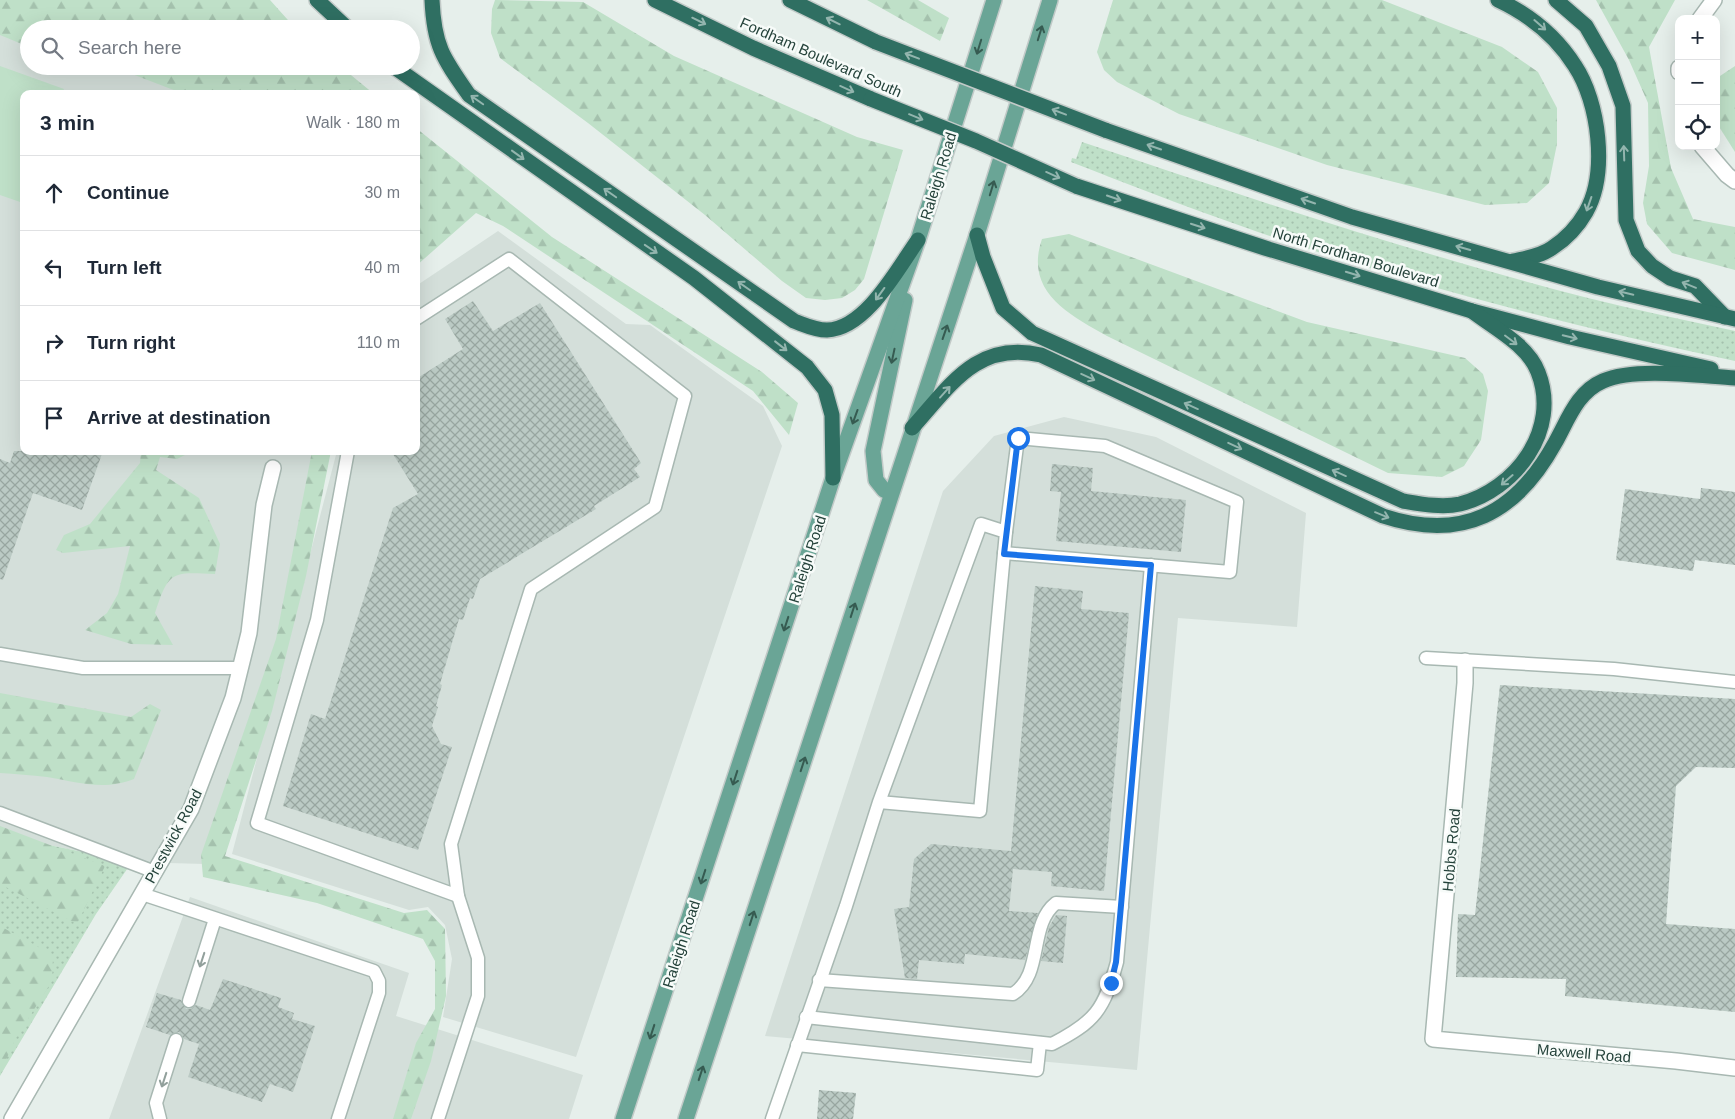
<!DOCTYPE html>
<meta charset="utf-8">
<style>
:root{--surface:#fff;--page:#f6f6f7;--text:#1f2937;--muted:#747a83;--line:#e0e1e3}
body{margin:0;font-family:Arial,sans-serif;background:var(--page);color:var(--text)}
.controls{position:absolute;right:15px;top:15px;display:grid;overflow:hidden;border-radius:10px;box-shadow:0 5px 20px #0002}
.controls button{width:45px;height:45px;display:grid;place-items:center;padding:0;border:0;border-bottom:1px solid var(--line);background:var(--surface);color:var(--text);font:25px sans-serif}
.stop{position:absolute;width:15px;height:15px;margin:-11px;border:4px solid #1a73e8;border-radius:50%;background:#fff}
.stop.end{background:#1a73e8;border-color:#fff;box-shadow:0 1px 5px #0008}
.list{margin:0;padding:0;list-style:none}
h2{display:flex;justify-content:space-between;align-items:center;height:65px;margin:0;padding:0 20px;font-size:21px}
h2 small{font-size:16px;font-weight:400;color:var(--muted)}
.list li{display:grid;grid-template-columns:32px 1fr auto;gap:15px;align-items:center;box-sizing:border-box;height:75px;padding:0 20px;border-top:1px solid var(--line)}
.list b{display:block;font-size:19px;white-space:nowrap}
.list em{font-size:16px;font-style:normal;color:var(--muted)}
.icon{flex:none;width:28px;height:28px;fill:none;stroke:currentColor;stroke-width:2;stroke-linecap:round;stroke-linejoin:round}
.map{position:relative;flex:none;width:1735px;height:1119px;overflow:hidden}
.search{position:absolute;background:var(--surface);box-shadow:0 5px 20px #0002;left:20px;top:20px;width:400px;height:55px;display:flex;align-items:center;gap:12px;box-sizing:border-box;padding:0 18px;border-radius:28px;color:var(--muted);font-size:19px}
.panel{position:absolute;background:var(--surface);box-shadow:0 5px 20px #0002;left:20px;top:90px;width:400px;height:365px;border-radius:10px}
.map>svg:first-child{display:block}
.built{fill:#d4dfda}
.grass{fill:url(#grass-dots)}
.forest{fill:url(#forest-firs)}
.green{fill:#bfe0c8}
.building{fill:url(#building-cross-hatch)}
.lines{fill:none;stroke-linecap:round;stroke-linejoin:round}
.lane-casing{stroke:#a8b8b2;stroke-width:15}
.street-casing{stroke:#a8b8b2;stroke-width:18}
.primary-casing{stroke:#c2cac8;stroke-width:18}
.highway-casing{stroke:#c2cac8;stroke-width:18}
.lane{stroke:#fff;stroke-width:12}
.street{stroke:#fff;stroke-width:15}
.primary{stroke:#6aa596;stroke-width:15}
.highway{stroke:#2f6f62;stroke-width:15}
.highway-bridge-casing{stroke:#c2cac8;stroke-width:18;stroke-linecap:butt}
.highway-bridge{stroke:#2f6f62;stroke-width:15}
.oneway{stroke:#93b5ae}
.oneway2{stroke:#365b51}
.oneway3{stroke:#92a09c}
.route{stroke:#1a73e8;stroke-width:6}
.labels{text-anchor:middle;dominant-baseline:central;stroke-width:5;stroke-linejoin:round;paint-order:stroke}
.street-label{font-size:15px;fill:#24423a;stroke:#f7fbf9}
</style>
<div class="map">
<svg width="1735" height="1119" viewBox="0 0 1735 1119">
<defs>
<pattern id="grass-dots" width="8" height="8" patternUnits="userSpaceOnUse" patternTransform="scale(1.25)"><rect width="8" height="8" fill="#bfe0c8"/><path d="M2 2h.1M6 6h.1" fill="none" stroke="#a4c1ad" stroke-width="1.8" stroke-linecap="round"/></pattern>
<pattern id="forest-firs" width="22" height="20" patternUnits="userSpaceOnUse" patternTransform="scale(1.25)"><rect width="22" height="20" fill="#bfe0c8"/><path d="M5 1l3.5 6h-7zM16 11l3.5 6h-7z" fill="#a4c1ad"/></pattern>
<pattern id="building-cross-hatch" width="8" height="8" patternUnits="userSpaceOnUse" patternTransform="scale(1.25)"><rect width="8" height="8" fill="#bbcac4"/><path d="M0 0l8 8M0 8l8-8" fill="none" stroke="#98a6a0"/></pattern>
</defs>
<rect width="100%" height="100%" fill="#e6efeb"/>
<!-- built -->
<g class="built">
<path d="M0,0h28l1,66h217l91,28h-313v357h294l-40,201 -73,212 -73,-2 -132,-27z"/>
<path d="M498,231l128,93 24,1 113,81 19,40 -206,611 -133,-40 9,-58 -7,-34 -17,-18 -19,3 -177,-56 105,-403h79v-165z"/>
<path d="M1064,417l92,20 150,76 -9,114 -119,-9 -41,452 -372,-34 178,-545 51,-55z"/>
<path d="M190,897l219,76 -13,43 187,59 -14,44h-460z"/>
</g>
<!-- grass -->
<g class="grass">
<path d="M1082,142c167,56 335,112 506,156 48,12 98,22 147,33v30c-165,-35 -332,-78 -491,-134 -58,-20 -116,-43 -173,-65l1,-4 4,1z"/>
<path d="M0,835l132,27 -36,52 -96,162z"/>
</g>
<!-- forest -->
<g class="forest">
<path d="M0,0h270l26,29h-267v18l-29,-12z"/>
<path d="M495,0l88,2 91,54 183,81 46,13 -39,129 -9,11 -13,8 -17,2 -19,-2 -24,-17 -77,-66 -117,-92 -88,-65 -9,-25 1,-24z"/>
<path d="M867,0h51l31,18 -9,23z"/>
<path d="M1113,0h269l120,47 36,25 19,36v36l-8,39 -22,20 -42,2 -158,-40 -148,-51 -62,-32 -13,-12 -7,-18z"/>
<path d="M1596,0h79l-26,47 22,121 22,51 42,8v43l-63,-17 -25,-29 -4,-21 6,-37 -1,-63 -19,-43z"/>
<path d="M64,66h276l34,28h-190l-52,-20 -64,-5z"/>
<path d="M1735,66v86l-19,-30 4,-46z"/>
<path d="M416,128l136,109 210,135 36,31 -9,32 -36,-44 -250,-165 -27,-13 -60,53z"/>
<path d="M1069,234l238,88 158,36 18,16 5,17 -7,49 -17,26 -22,11 -54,-4 -281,-137c-39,-22 -83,-45 -65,-97z"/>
<path d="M141,451h52l-16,8 -17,-2 -4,13 43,28 21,46 -5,30c-43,-2 -46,-4 -60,39l18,32 -42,-1 -46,-14 22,-17 11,-19 12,-48 -67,7 -7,-3 8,-15 26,-11 50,-61z"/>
<path d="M312,451h19l-25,125 -34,135 -47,145 179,57 23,-3 18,19 1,67 -15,65 -20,58h-18l23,-76 19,-34v-48l-12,-22 -106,-36 -114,-26 -2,-22 75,-216z"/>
<path d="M0,693l131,24 19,-13 11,6 -27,69c-30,12 -57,3 -87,-2 -16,-2 -32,-3 -47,-4z"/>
<path d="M0,826l105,40 -28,58 -77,-40z"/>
<path d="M0,926l53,29 -1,26 -36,57 -16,35z"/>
</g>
<!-- green -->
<path class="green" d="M0,66l64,23 -2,5h-38l-1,109 -23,-8z"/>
<!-- building -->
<g class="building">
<path d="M473,301l20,30 47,-28 101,160 -7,6 6,8 -46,29 2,3 -116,70 -7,20 -3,-1 -7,22 -4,-1 -19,65 2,1 -6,21 2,1 -6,19 9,18 11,3 -34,103 -135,-44 28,-92 14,5 68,-211 25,-14 -27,-43h25v-72l47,-30 -18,-30z"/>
<path d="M14,451h89l-21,59 -49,-17 -30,87 -3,-1v-120l10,4z"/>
<path d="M1052,464l41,4 -2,23 95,9 -5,52 -125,-11 5,-49 -11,-1z"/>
<path d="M1701,488l34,4v73l-40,-5 -2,11 -77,-11 9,-71 75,10z"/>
<path d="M1035,586l48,5 -2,18 48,4 -25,278 -53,-5 1,-14 -39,-3 -4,42 29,2 -13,47 -60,-6 -1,10 -45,-4 -2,19 -12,-1 -11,-69 15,-2 5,-48 17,-15 80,7z"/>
<path d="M1500,685l235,14v69l-39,-1 -20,19 -10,138 69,5v83l-170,-16 1,-17 -110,-2 2,-63 17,1z"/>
<path d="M1056,915l11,1 -4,47 -22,-2 8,-34z"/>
<path d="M223,979l58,19 -3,9 16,6 -2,6 23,7 -22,66 -23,-8 -8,18 -74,-25 11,-33 -15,-5 -5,-7 -9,3 -24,-8 11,-34 24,7 5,9h5l5,-4 14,5z"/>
<path d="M819,1090l37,3 -3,26h-36z"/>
</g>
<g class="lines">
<!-- lane casing -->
<g class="lane-casing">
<g id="lane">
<path d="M348,451l-31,169 -60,203 201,73 -7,-52 80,-255 124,-82 30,-111 -176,-137 -93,60"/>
<path d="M1004,553l226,19 7,-70 -132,-56 -87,-8 -12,94"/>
<path d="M0,654l83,14h158"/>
<path d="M1426,658l188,11 121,13"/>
<path d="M0,813l155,59"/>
<path d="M142,894l232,77 5,10v12l-41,126"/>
<path d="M819,980l194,14c31,-20 15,-69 43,-91l66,4"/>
<path d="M189,1001l26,-82"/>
<path d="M806,1017l246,27c43,-22 52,-34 65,-82l34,-397"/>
<path d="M797,1045l240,25 3,-27"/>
<path d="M160,1119l-4,-16 20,-63"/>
<path d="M438,1119l40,-123v-38l-20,-62"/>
<path d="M772,1119l74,-213 33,-104 102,-278 25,8 -26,279 -101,-9"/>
</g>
</g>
<!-- street casing -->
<g class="street-casing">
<g id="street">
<path d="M1700,19l14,-19"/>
<path d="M1679,68v4"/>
<path d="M1702,146l25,29 8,6"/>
<path d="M1465,661v22l-32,356 243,22 59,7"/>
<path d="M12,1119l179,-310 42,-111 16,-65 15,-128 9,-37"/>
</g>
</g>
<!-- primary casing -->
<g class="primary-casing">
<g id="primary">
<path d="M891,493l-7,-3 -8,-10 -3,-29 32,-151"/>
<path d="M623,1119l210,-641 85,-238 76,-240"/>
<path d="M686,1119l291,-884 73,-235"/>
</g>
</g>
<!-- highway casing -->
<g class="highway-casing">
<g id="highway">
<path d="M317,0l31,29"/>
<path d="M432,0c2,46 11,58 37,95l325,226c11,4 21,9 33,9 39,-1 71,-62 91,-90"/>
<path d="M655,0l98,48 118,51"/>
<path d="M790,0l86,42"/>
<path d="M1498,0c32,15 58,36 77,66 24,36 33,107 11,146 -8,14 -20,27 -34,36 -11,8 -26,10 -39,13"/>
<path d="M1556,0l30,26 23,40 14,40 3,114 12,31 14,15 18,12 25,8 30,31"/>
<path d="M393,66l301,212 113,89 18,23 7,25 1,63"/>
<path d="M1105,130l247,87 246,70 137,32"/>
<path d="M1076,186l189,62 207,63 98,26 141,32"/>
<path d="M977,235l6,22 20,51 29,25 371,168c18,3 39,7 57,3 55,-14 101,-74 78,-132 -10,-27 -44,-44 -66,-61"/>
<path d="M912,428c38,-42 65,-88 129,-73l342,161c79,26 133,-2 172,-73 13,-23 22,-51 48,-62 33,-14 96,-5 132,-3"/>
</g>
</g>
<!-- lane -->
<use href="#lane" class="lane"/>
<!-- street -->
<use href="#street" class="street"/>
<!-- primary -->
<use href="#primary" class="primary"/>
<!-- highway -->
<use href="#highway" class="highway"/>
<!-- highway-bridge casing -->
<g class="highway-bridge-casing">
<g id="highway-bridge">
<path d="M876,42l229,88"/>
<path d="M871,99l105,42 100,45"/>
</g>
</g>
<!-- highway-bridge -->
<use href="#highway-bridge" class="highway-bridge"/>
</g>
<!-- one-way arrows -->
<defs><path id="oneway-shaft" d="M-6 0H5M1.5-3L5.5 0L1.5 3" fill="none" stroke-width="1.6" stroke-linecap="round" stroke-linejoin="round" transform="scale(1.25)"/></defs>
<g class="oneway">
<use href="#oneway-shaft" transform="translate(699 21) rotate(26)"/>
<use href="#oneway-shaft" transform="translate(833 21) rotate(-154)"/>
<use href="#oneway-shaft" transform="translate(1540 25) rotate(41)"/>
<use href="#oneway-shaft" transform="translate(912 56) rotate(-159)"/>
<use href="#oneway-shaft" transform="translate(847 89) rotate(24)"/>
<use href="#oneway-shaft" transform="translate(477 100) rotate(-145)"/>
<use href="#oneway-shaft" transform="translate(1059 112) rotate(-159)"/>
<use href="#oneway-shaft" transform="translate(916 117) rotate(22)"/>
<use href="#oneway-shaft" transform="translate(1154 147) rotate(-161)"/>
<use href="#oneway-shaft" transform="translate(1624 153) rotate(-92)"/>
<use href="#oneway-shaft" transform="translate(518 155) rotate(36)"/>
<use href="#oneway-shaft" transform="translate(1053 175) rotate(24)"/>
<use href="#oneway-shaft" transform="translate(610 193) rotate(-145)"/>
<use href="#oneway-shaft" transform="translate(1114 198) rotate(19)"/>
<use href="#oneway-shaft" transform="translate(1308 201) rotate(-161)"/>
<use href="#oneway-shaft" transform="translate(1589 204) rotate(109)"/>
<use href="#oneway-shaft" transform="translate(1198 226) rotate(18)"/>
<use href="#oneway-shaft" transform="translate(1463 248) rotate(-164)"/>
<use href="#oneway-shaft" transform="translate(651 249) rotate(34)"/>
<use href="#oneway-shaft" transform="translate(1353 274) rotate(17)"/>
<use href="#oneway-shaft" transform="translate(1689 285) rotate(-158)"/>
<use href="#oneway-shaft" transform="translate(744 286) rotate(-145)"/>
<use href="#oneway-shaft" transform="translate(1626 293) rotate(-167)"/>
<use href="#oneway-shaft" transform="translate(880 294) rotate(126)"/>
<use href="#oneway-shaft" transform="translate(1570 337) rotate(14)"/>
<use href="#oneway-shaft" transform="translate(1511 340) rotate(37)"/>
<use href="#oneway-shaft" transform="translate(781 346) rotate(38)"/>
<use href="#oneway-shaft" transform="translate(1088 377) rotate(25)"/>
<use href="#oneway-shaft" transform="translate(945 392) rotate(-48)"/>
<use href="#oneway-shaft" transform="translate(1191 406) rotate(-156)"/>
<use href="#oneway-shaft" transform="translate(1235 446) rotate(25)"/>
<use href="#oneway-shaft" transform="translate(1339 473) rotate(-156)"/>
<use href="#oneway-shaft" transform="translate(1507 480) rotate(139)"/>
<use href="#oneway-shaft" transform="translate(1382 515) rotate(22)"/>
</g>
<g class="oneway2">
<use href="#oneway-shaft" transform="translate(1040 33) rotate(-73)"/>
<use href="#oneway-shaft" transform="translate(979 47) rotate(107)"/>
<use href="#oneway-shaft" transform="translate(992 188) rotate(-73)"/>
<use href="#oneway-shaft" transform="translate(945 332) rotate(-71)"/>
<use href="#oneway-shaft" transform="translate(893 356) rotate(102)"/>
<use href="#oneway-shaft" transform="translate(855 417) rotate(110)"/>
<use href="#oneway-shaft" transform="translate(853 610) rotate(-72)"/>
<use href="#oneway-shaft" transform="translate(786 624) rotate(108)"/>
<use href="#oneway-shaft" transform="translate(803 764) rotate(-72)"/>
<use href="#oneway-shaft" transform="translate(735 778) rotate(108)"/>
<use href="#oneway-shaft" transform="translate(703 877) rotate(108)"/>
<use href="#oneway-shaft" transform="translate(752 918) rotate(-72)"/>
<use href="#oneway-shaft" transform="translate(652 1032) rotate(108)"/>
<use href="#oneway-shaft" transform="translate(701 1073) rotate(-72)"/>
</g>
<g class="oneway3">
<use href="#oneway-shaft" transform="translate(202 960) rotate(108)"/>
<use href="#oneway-shaft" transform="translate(164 1080) rotate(108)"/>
</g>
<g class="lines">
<!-- route -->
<path class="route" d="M1018,438l-14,116 147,11 -35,397 -5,21"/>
</g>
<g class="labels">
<!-- street labels -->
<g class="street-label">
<text transform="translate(821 57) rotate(24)">Fordham Boulevard South</text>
<text transform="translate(938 176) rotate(-73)">Raleigh Road</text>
<text transform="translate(1356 257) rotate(17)">North Fordham Boulevard</text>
<text transform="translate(807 559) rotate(-72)">Raleigh Road</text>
<text transform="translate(173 836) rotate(-62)">Prestwick Road</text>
<text transform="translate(1451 850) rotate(-85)">Hobbs Road</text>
<text transform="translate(681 944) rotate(-72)">Raleigh Road</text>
<text transform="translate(1584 1053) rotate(5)">Maxwell Road</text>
</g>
</g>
</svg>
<div class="controls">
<button>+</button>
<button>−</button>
<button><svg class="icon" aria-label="locate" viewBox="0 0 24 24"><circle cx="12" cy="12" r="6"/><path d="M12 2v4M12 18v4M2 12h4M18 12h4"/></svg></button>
</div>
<div class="stop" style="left:1018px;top:438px"></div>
<div class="stop end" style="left:1111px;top:983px"></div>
<div class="search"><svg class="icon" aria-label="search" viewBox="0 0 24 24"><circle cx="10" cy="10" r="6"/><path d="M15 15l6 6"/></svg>Search here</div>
<section class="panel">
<h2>3 min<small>Walk · 180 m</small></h2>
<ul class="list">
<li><svg class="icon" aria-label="ahead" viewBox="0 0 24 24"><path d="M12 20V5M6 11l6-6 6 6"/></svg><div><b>Continue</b></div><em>30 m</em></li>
<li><svg class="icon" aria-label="left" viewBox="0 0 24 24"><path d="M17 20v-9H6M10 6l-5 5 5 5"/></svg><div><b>Turn left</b></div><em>40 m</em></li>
<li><svg class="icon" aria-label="right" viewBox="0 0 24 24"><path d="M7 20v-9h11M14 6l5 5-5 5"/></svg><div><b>Turn right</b></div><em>110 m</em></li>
<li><svg class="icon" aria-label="arrive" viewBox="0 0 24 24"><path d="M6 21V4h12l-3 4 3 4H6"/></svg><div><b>Arrive at destination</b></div></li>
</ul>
</section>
</div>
